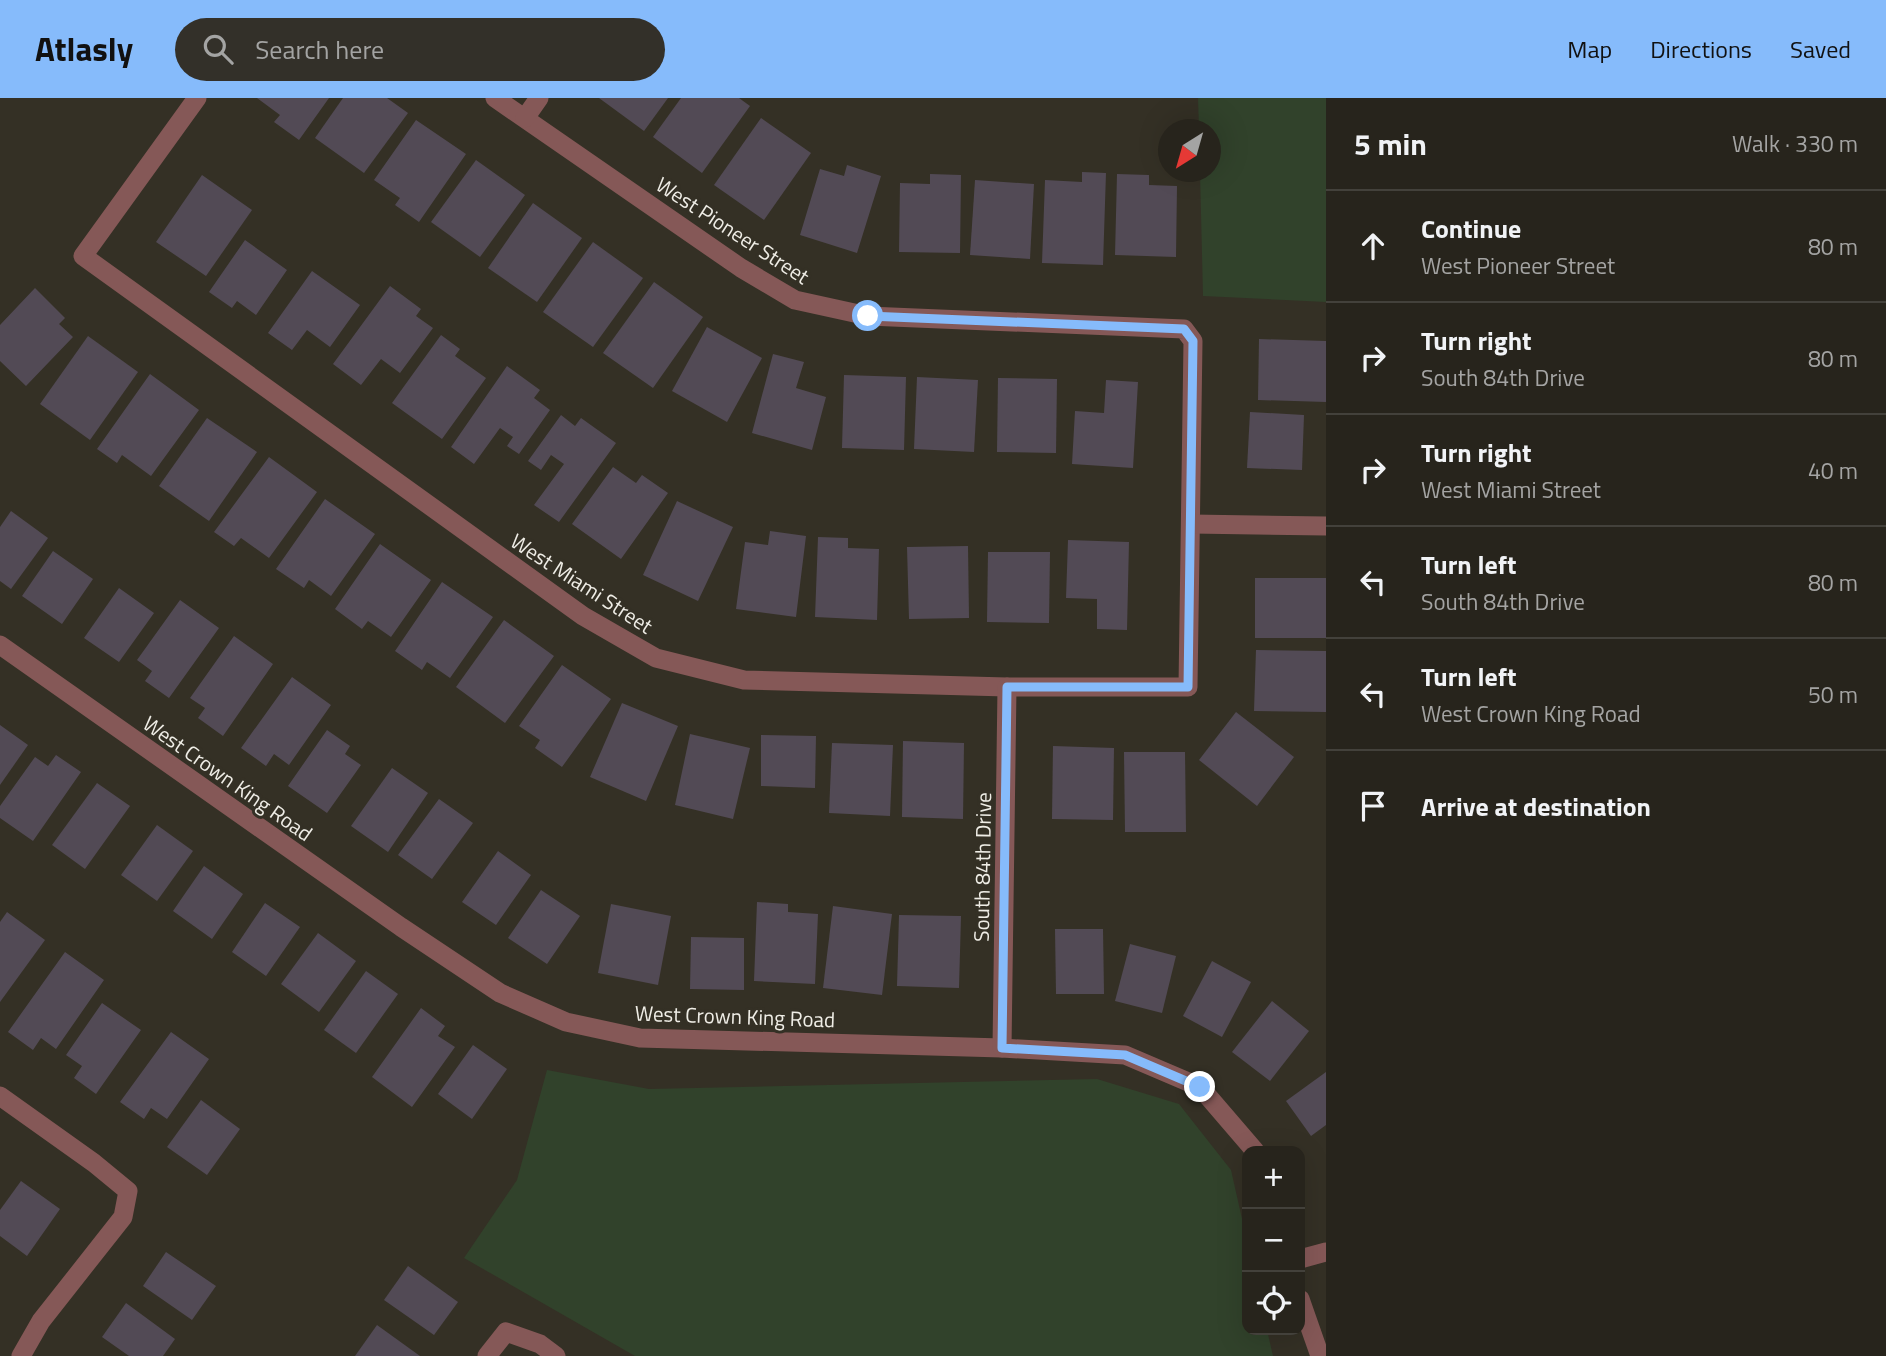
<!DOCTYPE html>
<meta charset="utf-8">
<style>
:root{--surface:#27241c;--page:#333029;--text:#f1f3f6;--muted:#a4a4a3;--line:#43413b;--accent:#86bbfb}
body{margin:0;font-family:"Titillium Web",sans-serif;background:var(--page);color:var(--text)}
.controls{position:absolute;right:21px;bottom:21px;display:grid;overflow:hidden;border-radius:14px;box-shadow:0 7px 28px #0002}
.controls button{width:63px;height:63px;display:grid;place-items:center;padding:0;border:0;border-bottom:2px solid var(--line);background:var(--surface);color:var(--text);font:35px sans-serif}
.compass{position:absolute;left:1158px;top:21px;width:63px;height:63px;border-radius:50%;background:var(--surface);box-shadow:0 7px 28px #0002;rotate:217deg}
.stop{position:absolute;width:21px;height:21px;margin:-16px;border:5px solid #86bbfb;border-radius:50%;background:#fff}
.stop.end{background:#86bbfb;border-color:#fff;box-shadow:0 2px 7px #0008}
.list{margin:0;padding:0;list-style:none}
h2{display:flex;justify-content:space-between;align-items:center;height:91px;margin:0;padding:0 28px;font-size:30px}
h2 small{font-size:23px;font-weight:400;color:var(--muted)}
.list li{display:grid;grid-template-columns:46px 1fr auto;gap:21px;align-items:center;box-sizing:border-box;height:112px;padding:0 28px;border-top:2px solid var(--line)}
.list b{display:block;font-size:26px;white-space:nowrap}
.list p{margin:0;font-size:23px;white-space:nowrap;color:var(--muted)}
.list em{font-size:23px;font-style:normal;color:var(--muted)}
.icon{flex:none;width:38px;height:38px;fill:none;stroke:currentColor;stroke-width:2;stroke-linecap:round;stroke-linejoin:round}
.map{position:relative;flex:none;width:1326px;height:1258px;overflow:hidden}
header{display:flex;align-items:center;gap:42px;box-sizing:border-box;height:98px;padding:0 35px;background:var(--accent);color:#111}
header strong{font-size:33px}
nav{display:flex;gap:38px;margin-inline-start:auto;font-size:24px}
.search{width:490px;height:63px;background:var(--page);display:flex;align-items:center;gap:18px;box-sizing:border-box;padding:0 24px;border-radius:38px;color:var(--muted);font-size:26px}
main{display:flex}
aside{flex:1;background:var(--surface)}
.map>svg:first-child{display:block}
.green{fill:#31422b}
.building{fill:#524a55}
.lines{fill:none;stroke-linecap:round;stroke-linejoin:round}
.minor{stroke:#855857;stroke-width:19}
.route{stroke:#86bbfb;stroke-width:9}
.labels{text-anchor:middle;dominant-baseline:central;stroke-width:6;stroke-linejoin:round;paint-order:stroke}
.street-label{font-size:21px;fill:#efede6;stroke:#343025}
</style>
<header>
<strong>Atlasly</strong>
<div class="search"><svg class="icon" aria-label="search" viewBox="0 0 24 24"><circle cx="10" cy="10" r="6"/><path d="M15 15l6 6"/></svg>Search here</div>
<nav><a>Map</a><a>Directions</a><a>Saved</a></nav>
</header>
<main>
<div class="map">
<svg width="1326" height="1258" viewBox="0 0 1326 1258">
<rect width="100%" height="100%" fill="#343025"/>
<!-- green -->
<g class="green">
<path d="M1198,0h128v204l-123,-6 -3,-124h10v-42l-11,-1z"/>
<path d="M547,972l102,19 448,-10 82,25 52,66 16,71v89h20l6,26h-638l-171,-98 53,-78z"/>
</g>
<!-- building -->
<g class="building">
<path d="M257,0h72l-30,42 -25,-18 6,-7z"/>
<path d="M343,0h44l21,15 -44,60 -49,-35z"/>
<path d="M599,0h69l-24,33z"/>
<path d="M681,0h58l11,8 -48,67 -49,-36z"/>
<path d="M761,20l50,35 -47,67 -50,-35z"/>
<path d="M416,22l50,34 -47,68 -24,-17 5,-7 -26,-18z"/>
<path d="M476,62l49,35 -45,62 -49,-35z"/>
<path d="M847,67l34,11 -24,77 -57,-18 20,-66 24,7z"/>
<path d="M1082,74l24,1 -3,92 -61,-2 3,-83 37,2z"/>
<path d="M930,76l31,1 -1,78 -61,-1 1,-69 30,1z"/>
<path d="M1117,76l32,1v10l28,1 -1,71 -61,-2z"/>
<path d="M202,77l50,35 -46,66 -50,-34z"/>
<path d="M975,82l59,4 -4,75 -60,-4z"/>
<path d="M533,105l49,35 -45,64 -49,-34z"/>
<path d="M245,142l42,30 -31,45 -19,-14 -5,7 -23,-16z"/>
<path d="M593,144l50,36 -50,69 -50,-35z"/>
<path d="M312,173l48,34 -30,42 -23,-17 -15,20 -24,-17z"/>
<path d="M654,184l49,35 -50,71 -50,-35z"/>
<path d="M390,188l31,23 -5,7 17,12 -33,45 -19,-14 -20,26 -28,-21z"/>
<path d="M35,190l30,30 -6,6 14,13 -47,49 -26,-25v-36z"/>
<path d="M707,229l55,31 -35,64 -55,-31z"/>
<path d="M441,237l19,14 -5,7 31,22 -44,61 -50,-36z"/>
<path d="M88,238l50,36 -48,68 -50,-36z"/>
<path d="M1259,241l67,2v61l-68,-2z"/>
<path d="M773,256l31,8 -8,26 30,9 -14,53 -60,-17z"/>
<path d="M507,268l33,24 -6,8 16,12 -31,44 -12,-8 6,-9 -13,-9 -26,36 -23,-17z"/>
<path d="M150,276l49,36 -48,66 -29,-21 -5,8 -20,-14z"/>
<path d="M844,277l62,2 -2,73 -62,-2z"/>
<path d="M917,279l61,3 -4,72 -60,-3z"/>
<path d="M998,280l59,1 -1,74 -59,-1z"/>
<path d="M1106,282l32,2 -5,86 -61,-4 3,-53 29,2z"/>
<path d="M1250,314l54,3 -2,55 -55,-2z"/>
<path d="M561,317l14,11 6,-8 35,25 -57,79 -25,-17 30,-41 -13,-9 -10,15 -13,-9z"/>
<path d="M207,320l50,34 -48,69 -50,-35z"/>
<path d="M269,359l48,35 -48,66 -28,-20 -7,8 -20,-14z"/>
<path d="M613,369l23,16 6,-8 26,18 -47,66 -49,-35z"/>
<path d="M325,401l50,35 -44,62 -22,-16 -5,8 -28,-19z"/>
<path d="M677,403l56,26 -35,74 -55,-26z"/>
<path d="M11,413l37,27 -37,51 -11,-8v-54z"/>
<path d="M770,433l36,5 -10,81 -60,-8 9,-67 23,3z"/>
<path d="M818,439l30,1v10l31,1 -2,71 -62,-3z"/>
<path d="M1068,442l61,2 -2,88 -30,-1v-30l-31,-1z"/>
<path d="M380,446l51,36 -40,57 -23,-16 -6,8 -27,-20z"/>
<path d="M968,448l1,72 -60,1 -2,-72z"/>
<path d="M53,453l40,28 -31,45 -40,-28z"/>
<path d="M988,454h62l-1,71 -62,-1z"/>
<rect x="1255" y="480" width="71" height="60"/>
<path d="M442,484l51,35 -43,61 -23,-16 -5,8 -27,-19z"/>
<path d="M119,490l35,25 -35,49 -35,-24z"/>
<path d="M180,502l39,28 -50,70 -24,-17 7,-10 -15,-11z"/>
<path d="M504,522l50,36 -49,67 -49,-36z"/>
<path d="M234,538l39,28 -50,72 -25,-18 7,-10 -15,-10z"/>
<path d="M1256,552l70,1v61l-72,-1z"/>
<path d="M562,567l49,34 -49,68 -27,-19 5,-8 -21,-14z"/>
<path d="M292,579l39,28 -42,60 -15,-11 -8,12 -25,-18z"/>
<path d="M622,605l56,23 -32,75 -56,-24z"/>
<path d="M1236,614l58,45 -37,49 -58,-46z"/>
<path d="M0,627l28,20 -28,40z"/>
<path d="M327,632l23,16 -5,8 16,11 -34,48 -39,-27z"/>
<path d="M690,636l60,14 -17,71 -58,-14z"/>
<path d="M761,637l55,1 -1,52 -54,-2z"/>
<path d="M903,643l61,2 -1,76 -61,-2z"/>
<path d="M832,645l61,2 -3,71 -61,-3z"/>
<path d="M1053,648l61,2 -1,72 -61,-1z"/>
<path d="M1124,654h61l1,80h-61z"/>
<path d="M56,657l25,17 -48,69 -33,-23v-12l35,-49 13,9z"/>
<path d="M392,670l36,25 -40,59 -37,-26z"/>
<path d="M97,685l33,23 -45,63 -33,-24z"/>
<path d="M439,701l34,24 -41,56 -34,-24z"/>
<path d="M157,727l36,26 -36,50 -36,-26z"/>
<path d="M498,753l33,24 -35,50 -34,-23z"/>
<path d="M204,768l39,28 -31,45 -39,-28z"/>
<path d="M541,792l39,26 -33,48 -39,-26z"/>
<path d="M757,804l31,2v8l30,2 -3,70 -61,-3z"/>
<path d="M265,805l35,24 -34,49 -34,-24z"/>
<path d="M611,806l60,12 -13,69 -60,-12z"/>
<path d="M833,808l59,8 -10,81 -59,-7z"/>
<path d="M7,814l38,28 -45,62v-80z"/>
<path d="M899,817l62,1 -2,72 -62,-2z"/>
<path d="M1055,831h48l1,65h-48z"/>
<path d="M318,835l38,28 -37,51 -38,-28z"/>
<path d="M691,839l53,1v52l-54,-1z"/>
<path d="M1130,846l46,12 -14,57 -47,-12z"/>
<path d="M65,854l39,28 -48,69 -15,-11 -8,12 -25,-18z"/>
<path d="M1212,863l39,21 -29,55 -39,-21z"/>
<path d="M366,873l32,23 -42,59 -32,-23z"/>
<path d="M1272,903l37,30 -39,50 -38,-29z"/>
<path d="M102,905l39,27 -45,64 -22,-16 8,-12 -16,-11z"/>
<path d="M421,910l24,18 -7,10 17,11 -43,60 -40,-30z"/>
<path d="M171,934l38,27 -42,60 -16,-11 -7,11 -24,-17z"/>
<path d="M473,947l34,24 -35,50 -34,-25z"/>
<path d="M1326,974v53l-15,11 -25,-35z"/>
<path d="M201,1002l39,29 -33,46 -40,-28z"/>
<path d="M21,1083l39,28 -33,47 -27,-20v-26z"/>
<path d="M166,1154l50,34 -24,34 -49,-34z"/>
<path d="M408,1168l50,36 -24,33 -50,-35z"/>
<path d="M126,1205l49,36 -12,17h-34l-27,-19z"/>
<path d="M377,1227l43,31h-65z"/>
</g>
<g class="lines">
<!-- minor -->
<g class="minor">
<path d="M197,0l-114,158 500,360 73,42 88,22 263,7h181l5,-346 -9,-12 -316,-13 -73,-16 -54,-32 -246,-170"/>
<path d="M525,20l14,-20"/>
<path d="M1191,426l135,2"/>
<path d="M0,547l401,282 99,66 66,29 74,16 362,10 123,7 75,32 55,64"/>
<path d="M1002,950l5,-361"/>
<path d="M0,998l94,67 34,28 -5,26 -82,104 -20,35"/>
<path d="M1300,1161l26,-7"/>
<path d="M1300,1201l20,57"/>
<path d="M487,1258l19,-24 34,12 16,12"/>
</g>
</g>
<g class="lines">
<!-- route -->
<path class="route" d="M868,218l316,13 9,12 -5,346h-181l-5,361 123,7 75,32"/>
</g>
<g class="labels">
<!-- street labels -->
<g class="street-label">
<text transform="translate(733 132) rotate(33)">West Pioneer Street</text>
<text transform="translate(582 485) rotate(33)">West Miami Street</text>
<text transform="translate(228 680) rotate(35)">West Crown King Road</text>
<text transform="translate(982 769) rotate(-89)">South 84th Drive</text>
<text transform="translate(735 918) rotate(2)">West Crown King Road</text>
</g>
</g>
</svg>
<div class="controls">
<button>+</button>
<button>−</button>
<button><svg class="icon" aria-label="locate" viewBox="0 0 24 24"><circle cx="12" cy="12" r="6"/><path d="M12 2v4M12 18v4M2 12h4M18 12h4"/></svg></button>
</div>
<svg class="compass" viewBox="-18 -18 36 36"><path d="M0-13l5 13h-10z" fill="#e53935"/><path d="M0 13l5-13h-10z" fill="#a4a4a3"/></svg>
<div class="stop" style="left:868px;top:218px"></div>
<div class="stop end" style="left:1200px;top:989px"></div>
</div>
<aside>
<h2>5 min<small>Walk · 330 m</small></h2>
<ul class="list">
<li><svg class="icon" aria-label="ahead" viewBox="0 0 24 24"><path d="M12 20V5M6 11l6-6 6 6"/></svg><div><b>Continue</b><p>West Pioneer Street</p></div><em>80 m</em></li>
<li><svg class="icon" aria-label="right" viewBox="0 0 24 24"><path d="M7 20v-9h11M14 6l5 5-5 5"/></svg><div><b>Turn right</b><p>South 84th Drive</p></div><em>80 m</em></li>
<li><svg class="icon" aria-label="right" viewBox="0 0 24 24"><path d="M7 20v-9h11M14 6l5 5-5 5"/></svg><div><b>Turn right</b><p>West Miami Street</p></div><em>40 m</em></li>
<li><svg class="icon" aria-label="left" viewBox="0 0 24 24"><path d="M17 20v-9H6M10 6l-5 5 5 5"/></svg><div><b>Turn left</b><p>South 84th Drive</p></div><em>80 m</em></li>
<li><svg class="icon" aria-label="left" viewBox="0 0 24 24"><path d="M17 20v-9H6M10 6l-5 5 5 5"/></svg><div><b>Turn left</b><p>West Crown King Road</p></div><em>50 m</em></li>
<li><svg class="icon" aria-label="arrive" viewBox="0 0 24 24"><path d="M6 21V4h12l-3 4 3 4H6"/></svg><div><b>Arrive at destination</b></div></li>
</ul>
</aside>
</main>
